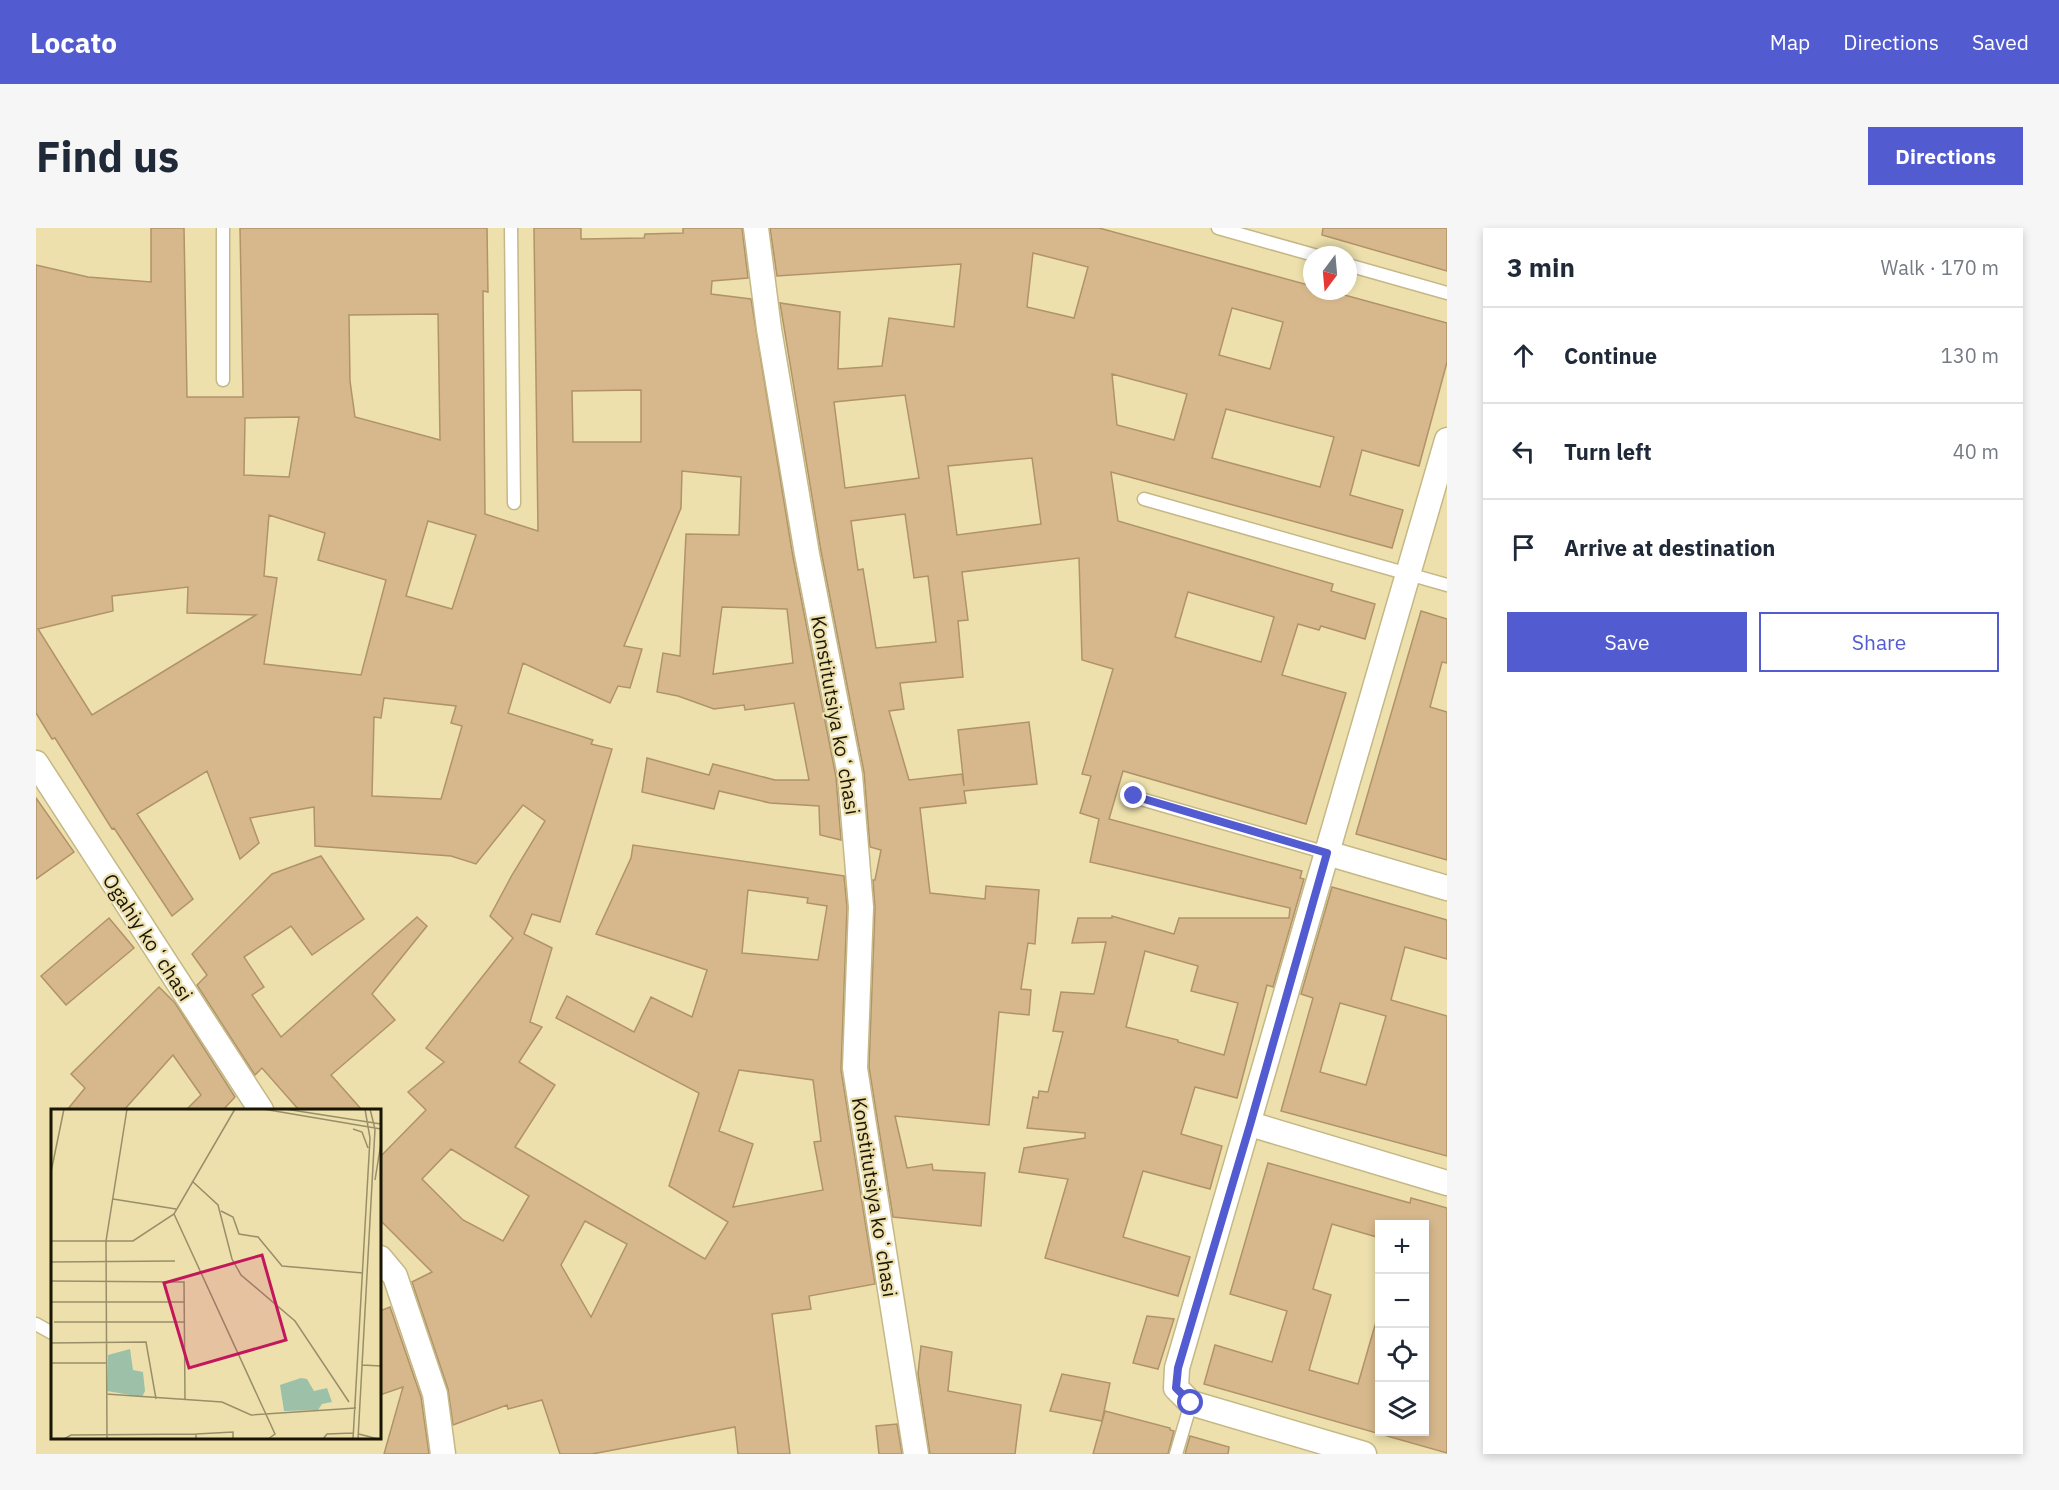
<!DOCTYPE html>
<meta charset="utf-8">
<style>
:root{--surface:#fff;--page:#f6f6f7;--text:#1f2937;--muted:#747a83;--line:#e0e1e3;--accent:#535bd1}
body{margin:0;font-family:"IBM Plex Sans",sans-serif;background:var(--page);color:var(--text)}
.controls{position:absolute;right:18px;bottom:18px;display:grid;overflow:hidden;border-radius:0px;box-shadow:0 3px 9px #0003}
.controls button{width:54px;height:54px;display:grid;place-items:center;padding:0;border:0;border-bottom:2px solid var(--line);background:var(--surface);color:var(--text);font:30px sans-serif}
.compass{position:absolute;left:1267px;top:18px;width:54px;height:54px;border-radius:50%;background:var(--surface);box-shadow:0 3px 9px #0003;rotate:196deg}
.stop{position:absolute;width:18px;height:18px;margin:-14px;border:4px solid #535bd1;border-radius:50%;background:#fff}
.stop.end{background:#535bd1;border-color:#fff;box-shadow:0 2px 6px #0008}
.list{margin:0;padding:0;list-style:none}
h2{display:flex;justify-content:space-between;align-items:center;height:78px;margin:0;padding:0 24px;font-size:26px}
h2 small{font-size:20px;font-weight:400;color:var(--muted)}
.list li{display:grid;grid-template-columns:39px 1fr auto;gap:18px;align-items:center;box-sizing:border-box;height:96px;padding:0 24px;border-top:2px solid var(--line)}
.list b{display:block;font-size:22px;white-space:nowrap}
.list em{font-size:20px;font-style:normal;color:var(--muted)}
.actions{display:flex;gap:12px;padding:18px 24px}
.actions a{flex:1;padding:14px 0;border:2px solid var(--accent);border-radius:0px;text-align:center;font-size:21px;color:var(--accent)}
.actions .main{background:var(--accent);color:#fff}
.icon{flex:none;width:33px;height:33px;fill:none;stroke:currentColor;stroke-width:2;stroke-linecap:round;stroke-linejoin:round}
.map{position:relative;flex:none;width:1411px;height:1226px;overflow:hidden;border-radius:0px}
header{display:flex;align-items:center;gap:36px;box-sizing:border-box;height:84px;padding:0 30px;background:var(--accent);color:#fff}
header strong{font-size:28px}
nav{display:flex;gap:33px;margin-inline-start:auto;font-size:21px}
.intro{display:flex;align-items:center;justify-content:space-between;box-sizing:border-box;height:144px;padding:0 36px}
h1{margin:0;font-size:42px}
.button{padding:15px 27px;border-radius:0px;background:var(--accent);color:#fff;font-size:21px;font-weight:700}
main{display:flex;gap:36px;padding:0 36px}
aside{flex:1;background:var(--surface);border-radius:0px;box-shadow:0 3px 9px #0003}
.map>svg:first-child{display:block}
.building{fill:#d7b88d;stroke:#b19369;stroke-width:1.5;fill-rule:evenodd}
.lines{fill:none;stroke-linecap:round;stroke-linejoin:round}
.service-casing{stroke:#c5b886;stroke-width:15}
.minor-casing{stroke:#c5b886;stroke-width:27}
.service{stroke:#fff;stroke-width:12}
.minor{stroke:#fff;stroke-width:24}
.route{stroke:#535bd1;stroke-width:8}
.labels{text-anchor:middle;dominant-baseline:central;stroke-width:4.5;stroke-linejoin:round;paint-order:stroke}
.street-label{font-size:20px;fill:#191503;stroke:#ede0ad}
.inset-road{fill:none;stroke:#988f69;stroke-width:1.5}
.view{fill:#c2185b;fill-opacity:0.15;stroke:#c2185b;stroke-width:3}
.inset-edge{fill:none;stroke:#191503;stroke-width:3}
</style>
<header>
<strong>Locato</strong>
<nav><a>Map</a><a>Directions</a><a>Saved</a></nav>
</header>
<div class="intro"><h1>Find us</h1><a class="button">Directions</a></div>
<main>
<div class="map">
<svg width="1411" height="1226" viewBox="0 0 1411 1226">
<rect width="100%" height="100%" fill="#ede0ad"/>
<!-- building -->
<g class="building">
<path d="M115,0h33l3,169h56l-3,-169h247l1,64 -5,-1 2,223 53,17 -4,-303h47v11l63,-1 1,-4 38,-1v-5h59l6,50 -36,3 -1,13 40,5 42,258 43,220 5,63 -21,-5 -1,-29 -49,-3 -51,-12 -5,18 -72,-17 5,-34 62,17 4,-11 62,16h34l-15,-77 -49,7 -1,-5 -30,4 -36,-13 -21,-4 6,-39 17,3 6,-122 53,1 2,-58 -59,-6 -1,37 -57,138 18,3 -12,39 -12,-2 -8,17 -87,-40 -15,50 85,27 -2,4 21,5 -52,173 -28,-8 -8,20 28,14 -22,74 12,5 -23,35 36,23 -40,62 190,112 23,-37 -59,-36 30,-93 -143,-75 11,-22 67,36 17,-35 41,20 15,-47 -111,-36 35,-76 2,-13 211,31 3,31 -6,163 34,214 -66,12 2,13 -39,5 18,140h-52l-3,-27 -143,27h-32l-18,-54 -34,9 -1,-4 -54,20 -5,-36 -36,-107 20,-10 -52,-52v-63l46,-47 -18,-18 36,-30 -18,-14 87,-110 -23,-22 22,-41 33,-54 -22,-16 -47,59 -25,-8 -136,-10 -1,-39 -64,11 9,25 -19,16 -33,-88 -70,43 56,85 -21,17 -58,-88 -2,1 -57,-91 -3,1 -16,-26v-448l52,12 63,5zM402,86l2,126 -85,-23 -5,-36 -1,-66zM605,162v52h-68l-1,-51zM263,189l-10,60 -45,-2 1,-57zM233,287l56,18 -7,27 68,20 -25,95 -97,-11 13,-86 -13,-2zM392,293l48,14 -24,74 -46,-13zM152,359l-1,26 69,2 -164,100 -54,-86 75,-18 -1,-15zM686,379l65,2 6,54 -80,11zM348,470l72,8 -5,17 11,3 -21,73 -69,-3 2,-79 7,1zM712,662l60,8 -1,5 20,3 -9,54 -76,-7zM703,842l74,10 8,61 -7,1 9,48 -90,17 20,-63 -34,-13zM415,921l78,47 -26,45 -40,-21 -41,-41zM549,993l42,23 -36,73 -30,-52z"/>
<path d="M734,0h329l213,58v5h18l117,32v39l-28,104 -57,-16 -12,45 53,15 -11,38 -281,-76 7,49 215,63 -2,7 44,13 -10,35 -44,-13 -2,4 -21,-6 -16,51 64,18 -40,131 -183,-53 -14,48 193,52 -2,7 4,1 -31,108 -6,-2 -30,113 -42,-11 -14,47 41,12 -12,43 -67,-18 -20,66 67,20 -12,39 -133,-38 23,-79 -49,-7 5,-24 61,-10v-5l-58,-5 6,-31 5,1 1,-7 9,1 15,-60 -10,-1 8,-39 33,2 12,-52 -34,1 6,-25h34v-2l62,18 5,-16h110l1,-10 -200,-46 9,-43 -19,-6 11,-37 -9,-2 31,-105 -31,-9 -3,-102 -117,14 6,48 -10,1 5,56 -63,6 4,26 -15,2 20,69 53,-6 2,12 -6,-56 71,-8 8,62 -73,7 2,12 -46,5 10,85 55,6 1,-13 53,4 -4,54 -7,-1 -7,46 10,1 -2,25 -30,-3 -10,113 -94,-9 12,52 25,-4 1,6 52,3 -4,53 -88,-9 -24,-150 6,-159 -2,-28h2l6,-30 -11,-3 -6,-75 -43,-221 -41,-248 60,9 -2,57 44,-3 7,-48 65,9 7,-63 -184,12zM997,25l55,14 -14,51 -47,-11zM1196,80l51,14 -13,47 -51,-14zM1076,146l75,20 -13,46 -57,-15zM869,167l14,83 -74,10 -11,-86zM1190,181l108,28 -14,50 -108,-29zM996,230l9,66 -84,11 -9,-69zM869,286l9,64 14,-2 8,66 -60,6 -13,-79 -5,1 -7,-49zM1152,364l86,25 -13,45 -86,-25zM1109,723l53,15 -7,25 47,12 -14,52 -46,-13v-2l-52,-13z"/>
<path d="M1287,0h124v43l-125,-36z"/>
<path d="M1385,383l26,8v44l-5,-1 -12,45 17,5v148l-91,-26z"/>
<path d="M0,570l38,54 -38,27z"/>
<path d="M285,628l43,63 -52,36 -21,-29 -47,31 20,30 -12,8 29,42 136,-120 10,9 -55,68 23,26 -64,55 31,35h-63l-37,-42 -7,7 -58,-90 10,-10 -15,-21 80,-80z"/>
<path d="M1296,659l115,33v39l-42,-12 -14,53 56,16v140l-166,-45 32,-113 -12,-4zM1304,775l46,13 -20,69 -46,-13z"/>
<path d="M73,690l25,30 -68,57 -25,-29z"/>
<path d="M123,759l16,16 60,94 -12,13h-37l15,-15 -28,-40 -49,55h-57l18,-22 -14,-14z"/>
<path d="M1232,935l142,40 1,-5 36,10v245l-243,-69 11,-39 57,17 15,-51 -57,-17zM1296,996l48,14v-14h45v207h-45v-123l-22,76 -49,-14 22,-75 -18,-6z"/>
<path d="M354,1079l31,90 8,57h-45l19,-67 -23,8v-84z"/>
<path d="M1111,1088l27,3 -16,50 -25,-6z"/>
<path d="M885,1118l31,6 -4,39 73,14 -6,49h-85l-12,-80z"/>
<path d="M1026,1146l48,9 -8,38 -52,-10z"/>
<path d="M1069,1183l65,17v2l4,1 -6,23h-75z"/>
<path d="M861,1196l5,30h-23l-3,-28z"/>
<path d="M1154,1208l39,11 -1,7h-43z"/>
</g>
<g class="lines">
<!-- service casing -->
<g class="service-casing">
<g id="service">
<path d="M187,0v152"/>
<path d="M475,0l3,275"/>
<path d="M1182,0l96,27"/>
<path d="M1312,37l99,28"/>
<path d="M1108,271l303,86"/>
<path d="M1098,569l193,56"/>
<path d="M0,1096l16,9"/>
<path d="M1140,1226l15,-51"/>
</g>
</g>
<!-- minor casing -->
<g class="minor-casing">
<g id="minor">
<path d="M720,0l13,101 38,225 43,221 11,132 -6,161 61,386"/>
<path d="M0,535l225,347"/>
<path d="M1291,625l120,35"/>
<path d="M1214,896l197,59"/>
<path d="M344,1030l15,18 40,118 8,60"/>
<path d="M1328,1226l-173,-51 -15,-15 1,-20 270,-928"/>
</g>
</g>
<!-- service -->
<use href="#service" class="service"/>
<!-- minor -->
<use href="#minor" class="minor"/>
</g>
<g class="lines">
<!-- route -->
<path class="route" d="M1098,568l193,57 -77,272 -72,243 -2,20 15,15"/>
</g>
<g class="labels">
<!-- street labels -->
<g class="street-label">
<text transform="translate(800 487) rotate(80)">Konstitutsiya koʻchasi</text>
<text transform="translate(112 709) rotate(57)">Ogahiy koʻchasi</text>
<text transform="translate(839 969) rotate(81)">Konstitutsiya koʻchasi</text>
</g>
</g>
<!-- overview -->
<g transform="translate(15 881)">
<rect width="330" height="330" fill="#ede0ad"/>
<path d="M79,240l3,21 10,2 2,19 -3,6 -35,-6 1,-36zM250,269l6,1 7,12 13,-3 5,14 -10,2 -4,6 -34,1 -4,-26z" fill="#9cc0a8"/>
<path class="inset-road" d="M212,0l118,20M234,0l96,15M302,20l9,3 6,16M0,63l13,-63M324,71l6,-37M141,72l26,24 14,54 9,16 54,46 54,81M62,90l63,10M170,102l12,6 6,17 19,3 24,29 81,7M123,105l101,220 -7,5M0,132h82l41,-27 61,-105M0,153l124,-1M0,172l133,1 1,117M0,193h133M3,213h130M0,234l95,-1 10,57M0,254h55M311,256l19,1M55,285l116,8 29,13 105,-7M145,325l37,-2v7M308,325l19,5M13,330l7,-4 125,-1v5M56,330l-1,-198 21,-132M272,330l4,-5 26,-1M302,330l17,-301 -5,-29M307,330l17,-310 -5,-20"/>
<path class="view" d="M211,146l24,85 -97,28 -25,-85z"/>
<rect width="330" height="330" class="inset-edge"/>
</g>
</svg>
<div class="controls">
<button>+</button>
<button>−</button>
<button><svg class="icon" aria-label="locate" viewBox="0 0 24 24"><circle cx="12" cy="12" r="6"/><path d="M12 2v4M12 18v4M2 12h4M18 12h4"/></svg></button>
<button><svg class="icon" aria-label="layers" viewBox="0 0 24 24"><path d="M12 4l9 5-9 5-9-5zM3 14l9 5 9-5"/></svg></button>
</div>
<svg class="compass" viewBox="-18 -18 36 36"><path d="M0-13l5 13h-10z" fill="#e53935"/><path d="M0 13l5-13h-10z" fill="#747a83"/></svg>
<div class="stop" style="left:1155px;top:1175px"></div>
<div class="stop end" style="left:1098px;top:568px"></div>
</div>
<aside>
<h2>3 min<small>Walk · 170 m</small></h2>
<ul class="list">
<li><svg class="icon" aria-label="ahead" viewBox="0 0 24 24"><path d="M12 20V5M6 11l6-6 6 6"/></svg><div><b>Continue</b></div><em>130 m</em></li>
<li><svg class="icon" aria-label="left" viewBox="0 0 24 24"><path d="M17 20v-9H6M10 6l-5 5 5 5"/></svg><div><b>Turn left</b></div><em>40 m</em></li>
<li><svg class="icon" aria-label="arrive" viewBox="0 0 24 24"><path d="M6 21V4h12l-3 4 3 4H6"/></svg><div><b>Arrive at destination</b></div></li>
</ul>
<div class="actions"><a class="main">Save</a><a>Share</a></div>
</aside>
</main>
